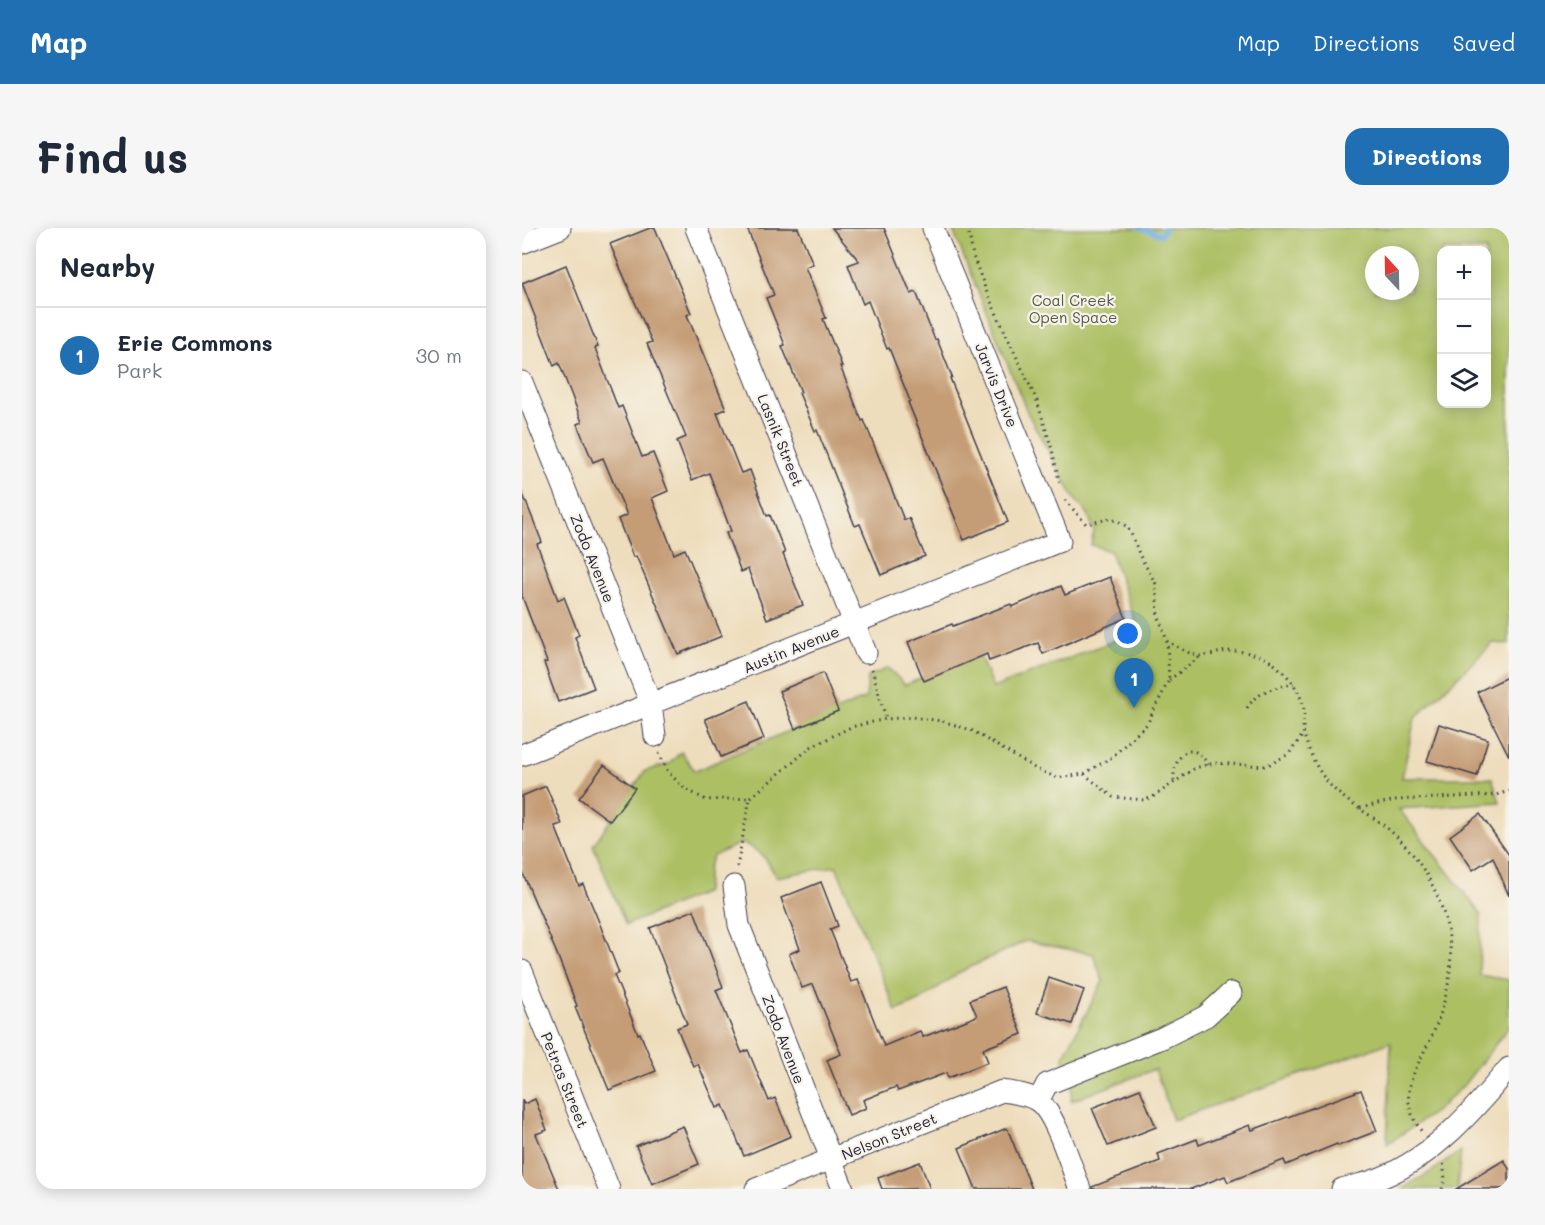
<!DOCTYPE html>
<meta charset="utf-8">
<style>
:root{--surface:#fff;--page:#f6f6f7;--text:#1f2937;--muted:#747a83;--line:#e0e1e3;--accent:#1f6fb2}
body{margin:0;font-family:Mali,sans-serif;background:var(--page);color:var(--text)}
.controls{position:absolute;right:18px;top:18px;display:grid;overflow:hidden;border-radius:12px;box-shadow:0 3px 15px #0003}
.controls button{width:54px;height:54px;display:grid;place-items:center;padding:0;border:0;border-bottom:2px solid var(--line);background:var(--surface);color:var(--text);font:30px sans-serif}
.compass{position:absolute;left:843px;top:18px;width:54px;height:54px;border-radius:50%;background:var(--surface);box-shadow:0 3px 15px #0003;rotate:338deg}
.you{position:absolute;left:606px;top:406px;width:21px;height:21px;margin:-15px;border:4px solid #fff;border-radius:50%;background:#1a73e8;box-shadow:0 0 0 9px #1a73e833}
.badge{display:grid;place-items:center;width:39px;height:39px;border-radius:50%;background:var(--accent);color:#fff;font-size:20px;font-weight:700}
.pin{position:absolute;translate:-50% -50px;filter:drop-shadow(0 2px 3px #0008)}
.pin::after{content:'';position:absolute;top:32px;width:21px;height:18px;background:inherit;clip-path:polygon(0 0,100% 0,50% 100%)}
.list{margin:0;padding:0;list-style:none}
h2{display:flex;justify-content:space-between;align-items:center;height:78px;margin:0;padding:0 24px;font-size:26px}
h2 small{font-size:20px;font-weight:400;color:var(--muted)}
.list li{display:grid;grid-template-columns:39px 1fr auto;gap:18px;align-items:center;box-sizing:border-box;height:96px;padding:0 24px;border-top:2px solid var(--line)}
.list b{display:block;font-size:22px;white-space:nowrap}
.list p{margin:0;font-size:20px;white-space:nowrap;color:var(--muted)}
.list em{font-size:20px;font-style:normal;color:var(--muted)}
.icon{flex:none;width:33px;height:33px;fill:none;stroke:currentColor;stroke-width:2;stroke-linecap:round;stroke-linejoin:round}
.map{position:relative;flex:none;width:987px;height:961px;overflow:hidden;border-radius:18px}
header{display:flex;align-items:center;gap:36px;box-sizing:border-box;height:84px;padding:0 30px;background:var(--accent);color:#fff}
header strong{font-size:28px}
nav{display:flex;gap:33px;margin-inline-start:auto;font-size:21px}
.intro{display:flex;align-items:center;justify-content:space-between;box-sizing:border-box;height:144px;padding:0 36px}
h1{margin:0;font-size:42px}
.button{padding:15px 27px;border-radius:18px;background:var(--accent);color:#fff;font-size:21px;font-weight:700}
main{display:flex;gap:36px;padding:0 36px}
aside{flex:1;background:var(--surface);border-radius:18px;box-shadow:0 3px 15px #0003}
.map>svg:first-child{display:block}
.green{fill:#acbf63;stroke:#67704f;stroke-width:1.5;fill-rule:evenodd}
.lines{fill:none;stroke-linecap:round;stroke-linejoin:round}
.stream{stroke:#6cabde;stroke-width:5}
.building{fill:#c49c76}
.minor-casing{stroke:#413e4e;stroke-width:23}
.path{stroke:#413e4e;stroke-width:3;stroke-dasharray:1.5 4.5;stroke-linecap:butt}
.minor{stroke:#fff;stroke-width:21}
.labels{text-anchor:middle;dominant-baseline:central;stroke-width:4.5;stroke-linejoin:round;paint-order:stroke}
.park-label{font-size:15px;fill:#525949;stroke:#f7f3e8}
.street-label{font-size:15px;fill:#22223b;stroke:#f7f3e8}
</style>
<header>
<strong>Map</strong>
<nav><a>Map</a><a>Directions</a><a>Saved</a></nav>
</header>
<div class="intro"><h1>Find us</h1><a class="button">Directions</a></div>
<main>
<aside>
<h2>Nearby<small></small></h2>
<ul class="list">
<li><span class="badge">1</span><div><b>Erie Commons</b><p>Park</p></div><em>30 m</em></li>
</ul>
</aside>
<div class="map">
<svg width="987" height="961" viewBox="0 0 987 961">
<rect width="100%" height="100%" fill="#f7f3e8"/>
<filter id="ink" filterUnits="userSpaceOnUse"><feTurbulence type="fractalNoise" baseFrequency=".0167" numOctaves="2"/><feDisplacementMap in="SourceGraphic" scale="12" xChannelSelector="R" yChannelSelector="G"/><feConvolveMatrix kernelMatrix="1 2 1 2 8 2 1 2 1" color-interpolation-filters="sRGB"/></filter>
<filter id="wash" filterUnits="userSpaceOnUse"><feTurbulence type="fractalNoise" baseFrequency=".008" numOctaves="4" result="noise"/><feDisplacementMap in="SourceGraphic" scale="24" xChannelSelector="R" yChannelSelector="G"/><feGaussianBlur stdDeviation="1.35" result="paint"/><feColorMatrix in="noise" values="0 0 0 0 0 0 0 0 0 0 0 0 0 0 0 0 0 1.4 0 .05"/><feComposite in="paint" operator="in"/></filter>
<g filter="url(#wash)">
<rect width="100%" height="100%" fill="#eeddbc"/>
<!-- green -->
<g class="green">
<path d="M430,0h557v416l-16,-1 -78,75 -13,60h90l8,24 -101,7 82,105 -2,61 30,5v47l-46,59 -27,25 -49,33 4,-102 -218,78 -18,-51 -84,32 2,-24 -10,-20 40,-76 -10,-27 -67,-13 -66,31 -41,29 -23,10 -60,-145 -60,11c-9,-18 -15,-27 -35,-34l-28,13 -5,12 -2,24 -80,33 -33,-80 52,-74 24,-7 12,-12 14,19 171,-73 2,-21 20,-9 17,17 74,-31 14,34 146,-57 -29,-80 -19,-6 3,-14 -6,-17 -14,-16 -46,-84zM920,22h44v154h-44zM852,27h36v36h-36z"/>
<path d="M939,923l-4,38h-56l28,-16z"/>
</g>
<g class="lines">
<!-- stream -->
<path class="stream" d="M618,0l21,7 4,-7"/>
</g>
<g id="blocks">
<!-- building -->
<g class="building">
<path d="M128,0h5l36,85 -4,2 39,94 -9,4 24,60 9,-3 17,46 3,-1 15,38 -2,1 20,51 -36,14 -19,-50 -7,3 -15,-39 5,-2 -22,-58 -17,7 -15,-39 9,-4 -39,-93 5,-2 -42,-98z"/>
<path d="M225,0h51l15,36 -8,3 21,51 -3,1 19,47h-2l22,55 2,-1 40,100 5,-2 16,38 -44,19 -21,-51 -5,2 -38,-96 -2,1 -16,-38 2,-1 -19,-46 3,-1 -19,-47 8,-3z"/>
<path d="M310,0h52l27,66 5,-2 19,48 2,-1 15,38 -2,1 58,144 -44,18 -56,-138 2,-1 -21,-53 -2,1 -19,-48 -5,3 -15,-39 11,-4z"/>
<path d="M44,37l32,82 -3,1 23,60 4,-2 20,51 11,-4 15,38 -16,7 22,56 11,-5 37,87 -44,18 -42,-98 -3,1 -15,-38 9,-4 -24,-57 -10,4 -16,-38 5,-2 -23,-59 -5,3 -32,-83z"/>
<path d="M0,264l20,50 -5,2 21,56 6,-3 15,38 -4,2 19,51 -36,14 -14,-39 3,-1 -25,-66z"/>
<path d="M588,349l16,41 -83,36 -5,-11 -49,18 -2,-7 -63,27 -16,-39 44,-18 1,2 58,-22 1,3 49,-21 4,9z"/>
<path d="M301,445l15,38 -43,18 -16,-38z"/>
<path d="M987,448v80l-32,-64z"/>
<path d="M227,473l15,38 -43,18 -16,-38z"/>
<path d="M917,496l49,15 -11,37 -50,-15z"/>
<path d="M82,537l31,23 -25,33 -31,-23z"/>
<path d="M24,558l16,38 -7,2 24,60 4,-2 16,38 20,51 -5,2 24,59 2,-1 16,38 -47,19 -34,-83 2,-1 -20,-52 -35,-83v-75z"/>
<path d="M958,586l29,41v41l-16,-39 -20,13 -23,-34z"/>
<path d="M299,654l17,44 -8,3 21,53 7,-2 26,66 36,-15 3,6 54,-21 -7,-16 33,-13 19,47 -39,15 5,13 -40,16 -2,-5 -48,18 -2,-4 -33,13 3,8 -17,7 -22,-55 14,-6 -28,-70 -11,4 -13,-34 11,-5 -19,-51z"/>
<path d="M172,682l29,77 -7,3 26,63 6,-3 21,51 6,-3 16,38 -47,20 -21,-51 -6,3 -19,-44 -5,2 -16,-38 10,-4 -37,-96z"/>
<path d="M527,750l35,12 -12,34 -35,-11z"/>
<path d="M618,861l16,38 -48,19 -16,-38z"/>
<path d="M839,862l16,41 -39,15 -1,-2 -51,21 -2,-5 -56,22 -3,-6 -34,13h-99v-2l68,-26 -2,-7 39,-15 2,6 51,-20 2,5z"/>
<path d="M13,871l12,31 -11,4 23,55h-37v-89l2,4z"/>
<path d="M161,898l16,38 -47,20 -16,-38z"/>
<path d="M485,900l25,61h-56l-17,-41z"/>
<path d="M982,932l5,9v20h-53z"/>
<path d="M398,934l10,27h-48l-4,-11z"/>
</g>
</g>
</g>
<g filter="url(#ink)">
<use href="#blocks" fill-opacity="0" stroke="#413e4e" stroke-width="1.5"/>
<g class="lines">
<!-- minor casing -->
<g class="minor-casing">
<g id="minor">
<path d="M174,0l170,425"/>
<path d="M0,15l38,-15"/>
<path d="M0,154l129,322 4,32"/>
<path d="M0,527l538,-214 -127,-313"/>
<path d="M212,658l5,39 104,264"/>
<path d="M0,743l87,218"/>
<path d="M516,873l9,-17 115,-46 44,-22 25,-23"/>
<path d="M234,961l246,-98c12,2 26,3 36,10 18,13 33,66 42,88"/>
<path d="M820,961c14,-4 28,-6 41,-12 51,-21 91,-67 126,-109"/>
</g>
</g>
<!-- path -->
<g class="path">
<path d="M446,0l5,28 14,37 50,108 15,48 8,36"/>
<path d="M543,272l21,24 22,-5 10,2 8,5 5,7 9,23 16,28 2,31 9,26c10,6 21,13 33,15 7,1 15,-3 22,-4 15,-3 35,1 48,9 17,12 32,30 34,51 0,8 -2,16 0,23 4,14 11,30 19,41 15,22 39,33 59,48 46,35 76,98 67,156 -4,21 -10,41 -19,60 -17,35 -34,56 -8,92"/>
<path d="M350,441l14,50"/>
<path d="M647,452l32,-24"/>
<path d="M725,480c11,-17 28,-21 47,-24"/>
<path d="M137,525l9,19 16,16 22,12 44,-2 61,-51 40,-20 35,-8 26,-2 30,4 29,9 65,39 22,9 26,-4 28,-17 35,-33 22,-44 -2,-39"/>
<path d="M562,546l29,23 31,3 9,-3 42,-29 19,-5 52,3 23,-12 15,-21"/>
<path d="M652,553c-2,-24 18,-45 34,-16"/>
<path d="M838,580l36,-8 100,-5 13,-4"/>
<path d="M215,639l13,-69"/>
<path d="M920,961l3,-10 -2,-18"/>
</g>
<!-- minor -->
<use href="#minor" class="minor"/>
</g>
</g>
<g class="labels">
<!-- park labels -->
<g class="park-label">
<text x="551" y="72">Coal Creek<tspan x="551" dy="17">Open Space</tspan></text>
</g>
<!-- street labels -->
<g class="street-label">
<text transform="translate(475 157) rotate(68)">Jarvis Drive</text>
<text transform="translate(259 212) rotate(68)">Lasnik Street</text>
<text transform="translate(71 330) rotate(68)">Zodo Avenue</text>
<text transform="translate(269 421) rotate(-22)">Austin Avenue</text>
<text transform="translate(262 811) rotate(69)">Zodo Avenue</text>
<text transform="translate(43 852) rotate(68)">Petras Street</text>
<text transform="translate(367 908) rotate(-22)">Nelson Street</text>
</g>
</g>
</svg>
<div class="controls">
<button>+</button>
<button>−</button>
<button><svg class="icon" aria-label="layers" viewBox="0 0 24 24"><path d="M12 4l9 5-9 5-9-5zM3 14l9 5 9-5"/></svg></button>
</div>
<svg class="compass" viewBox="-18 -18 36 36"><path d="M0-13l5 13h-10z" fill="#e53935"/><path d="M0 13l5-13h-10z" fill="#747a83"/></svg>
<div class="you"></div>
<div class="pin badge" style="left:612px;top:480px">1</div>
</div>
</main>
